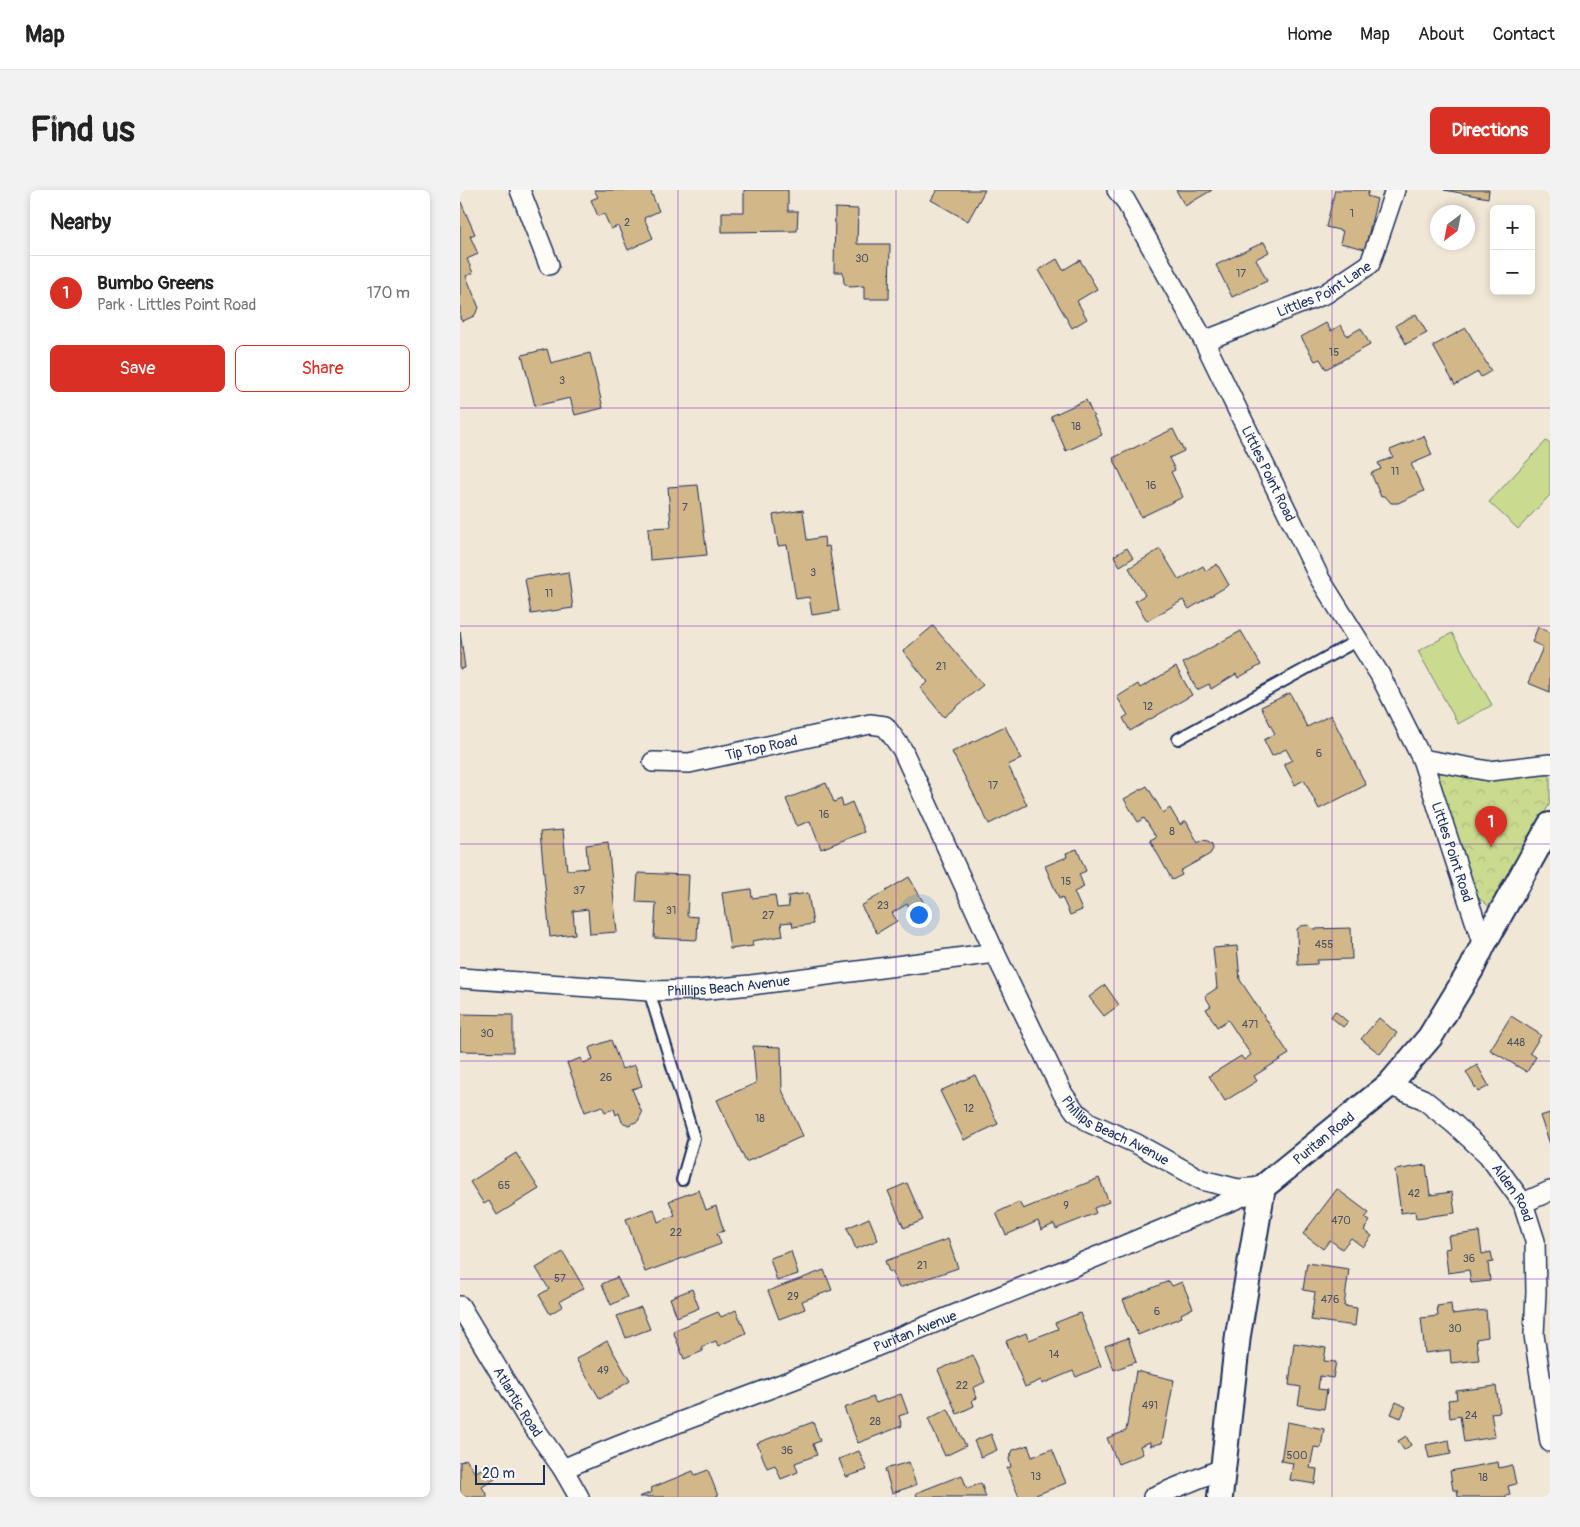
<!DOCTYPE html>
<meta charset="utf-8">
<style>
:root{--surface:#fff;--page:#f2f2f2;--text:#222;--muted:#767676;--line:#e0e0e0;--accent:#d93025}
body{margin:0;font-family:Pangolin,sans-serif;background:var(--page);color:var(--text)}
.controls{position:absolute;right:15px;top:15px;display:grid;overflow:hidden;border-radius:8px;box-shadow:0 2px 8px #0003}
.controls button{width:45px;height:45px;display:grid;place-items:center;padding:0;border:0;border-bottom:1px solid var(--line);background:var(--surface);color:var(--text);font:25px sans-serif}
.compass{position:absolute;left:970px;top:15px;width:45px;height:45px;border-radius:50%;background:var(--surface);box-shadow:0 2px 8px #0003;rotate:212deg}
.scale{position:absolute;left:15px;bottom:12px;width:70px;box-sizing:border-box;padding-left:5px;border:2px solid #1b2f5e;border-top:0;font-size:14px;line-height:18px;white-space:nowrap;color:#1b2f5e;-webkit-text-stroke:4px #fdfcf7;paint-order:stroke}
.you{position:absolute;left:458px;top:724px;width:18px;height:18px;margin:-12px;border:4px solid #fff;border-radius:50%;background:#1a73e8;box-shadow:0 0 0 8px #1a73e833}
.badge{display:grid;place-items:center;width:32px;height:32px;border-radius:50%;background:var(--accent);color:#fff;font-size:16px;font-weight:700}
.pin{position:absolute;translate:-50% -41px;filter:drop-shadow(0 1px 2px #0008)}
.pin::after{content:'';position:absolute;top:26px;width:18px;height:15px;background:inherit;clip-path:polygon(0 0,100% 0,50% 100%)}
.list{margin:0;padding:0;list-style:none}
h2{display:flex;justify-content:space-between;align-items:center;height:65px;margin:0;padding:0 20px;font-size:21px}
h2 small{font-size:16px;font-weight:400;color:var(--muted)}
.list li{display:grid;grid-template-columns:32px 1fr auto;gap:15px;align-items:center;box-sizing:border-box;height:75px;padding:0 20px;border-top:1px solid var(--line)}
.list b{display:block;font-size:19px;white-space:nowrap}
.list p{margin:0;font-size:16px;white-space:nowrap;color:var(--muted)}
.list em{font-size:16px;font-style:normal;color:var(--muted)}
.actions{display:flex;gap:10px;padding:15px 20px}
.actions a{flex:1;padding:11px 0;border:1px solid var(--accent);border-radius:8px;text-align:center;font-size:18px;color:var(--accent)}
.actions .main{background:var(--accent);color:#fff}
.map{position:relative;flex:none;width:1090px;height:1307px;overflow:hidden;border-radius:8px}
header{display:flex;align-items:center;gap:30px;box-sizing:border-box;height:70px;padding:0 25px;background:var(--surface);border-bottom:1px solid var(--line)}
header strong{font-size:24px}
nav{display:flex;gap:28px;margin-inline-start:auto;font-size:18px}
.intro{display:flex;align-items:center;justify-content:space-between;box-sizing:border-box;height:120px;padding:0 30px}
h1{margin:0;font-size:35px}
.button{padding:12px 22px;border-radius:8px;background:var(--accent);color:#fff;font-size:18px;font-weight:700}
main{display:flex;gap:30px;padding:0 30px}
aside{flex:1;background:var(--surface);border-radius:8px;box-shadow:0 2px 8px #0003}
.map>svg:first-child{display:block}
.park{fill:url(#park-crowns);stroke:#728576}
.pitch{fill:#cadb8f;stroke:#728576}
.building{fill:#d2b788;stroke:#1b2f5e}
.lines{fill:none;stroke-linecap:round;stroke-linejoin:round}
.service-casing{stroke:#1b2f5e;stroke-width:14}
.minor-casing{stroke:#1b2f5e;stroke-width:22}
.tertiary-casing{stroke:#1b2f5e;stroke-width:28}
.service{stroke:#fdfcf7;stroke-width:10}
.minor{stroke:#fdfcf7;stroke-width:19}
.tertiary{stroke:#fdfcf7;stroke-width:24}
.grid{fill:none;stroke:#7b2cbf;stroke-width:1;stroke-opacity:0.55}
.labels{text-anchor:middle;dominant-baseline:central;stroke-width:4;stroke-linejoin:round;paint-order:stroke}
.number-label{font-size:11px;fill:#495168}
.street-label{font-size:14px;fill:#1b2f5e;stroke:#fdfcf7}
</style>
<header>
<strong>Map</strong>
<nav><a>Home</a><a>Map</a><a>About</a><a>Contact</a></nav>
</header>
<div class="intro"><h1>Find us</h1><a class="button">Directions</a></div>
<main>
<aside>
<h2>Nearby<small></small></h2>
<ul class="list">
<li><span class="badge">1</span><div><b>Bumbo Greens</b><p>Park · Littles Point Road</p></div><em>170 m</em></li>
</ul>
<div class="actions"><a class="main">Save</a><a>Share</a></div>
</aside>
<div class="map">
<svg width="1090" height="1307" viewBox="0 0 1090 1307">
<defs>
<pattern id="park-crowns" width="20" height="18" patternUnits="userSpaceOnUse" patternTransform="scale(1.25)"><rect width="20" height="18" fill="#cadb8f"/><path d="M2 6a3 3 0 1 1 6 0M12 15a3 3 0 1 1 6 0" fill="none" stroke="#adbc7e"/></pattern>
</defs>
<rect width="100%" height="100%" fill="#f0e7d6"/>
<filter id="ink" filterUnits="userSpaceOnUse"><feTurbulence type="fractalNoise" baseFrequency=".02" numOctaves="2"/><feDisplacementMap in="SourceGraphic" scale="10" xChannelSelector="R" yChannelSelector="G"/><feConvolveMatrix kernelMatrix="1 2 1 2 8 2 1 2 1" color-interpolation-filters="sRGB"/></filter>
<g filter="url(#ink)">
<!-- park -->
<path class="park" d="M974,583l116,2v28l-59,105 -21,-17z"/>
<!-- pitch -->
<g class="pitch">
<path d="M1086,251l4,3v51l-32,34 -29,-27z"/>
<path d="M992,443l40,72 -34,19 -40,-73z"/>
</g>
<!-- building -->
<g class="building">
<path d="M134,0h56l9,21 -15,7 9,20 -25,12 -10,-24 -7,3 -7,-15 -6,2 -7,-16 7,-3z"/>
<path d="M284,0h44v21h10l-1,20 -75,1v-20h22z"/>
<path d="M477,0h48l-17,31 -37,-21z"/>
<path d="M716,0h36l-27,16z"/>
<path d="M875,0h34l-2,6 10,3 -12,50 -25,-6 3,-12 -17,-4z"/>
<path d="M984,0h45l-1,8z"/>
<path d="M0,10l15,34 -5,2 8,18 -11,5 6,14 -7,3 13,32 -5,8 -11,5 -3,-2z"/>
<path d="M375,18l23,1 -1,35h33l-1,55h-25v-13l-14,1 -6,-4 -1,-11h-9z"/>
<path d="M804,52l5,10 -13,7 11,22 -35,16 -16,-32z"/>
<path d="M597,69l6,11 17,-10 17,29 -20,12 10,18 -15,9 -33,-58z"/>
<path d="M956,124l11,19 -21,11 -10,-19z"/>
<path d="M866,133l5,8 10,-6 6,11 14,-8 9,17 -44,24 -6,-10 -5,2 -14,-24z"/>
<path d="M1006,138l25,43 -10,6 -3,-5 -23,13 -22,-39z"/>
<path d="M87,159l4,14 39,-10 13,55 -28,7 -5,-17 -35,8 -13,-51z"/>
<path d="M626,210l16,35 -36,16 -15,-35z"/>
<path d="M713,239l11,22 -15,7 6,12 -4,2 12,25 -42,20 -28,-59z"/>
<path d="M964,246l8,19 -21,9 13,27 -26,12h-7l-6,-7 -4,1 -10,-24 10,-4 -3,-6 15,-6 -3,-7z"/>
<path d="M238,295l9,70 -57,5 -2,-32 23,-1 -3,-40z"/>
<path d="M343,320l4,30 17,-3 1,10 4,-1 10,65 -27,4 -3,-18 -13,2 -9,-54 -9,1 -5,-31z"/>
<path d="M667,358l6,10 -13,8 -6,-10z"/>
<path d="M700,359l19,31 24,-14 3,5 11,-7 12,21 -40,24 -6,-9 -36,21 -12,-20 10,-6 -16,-27z"/>
<path d="M108,382l5,36 -42,6 -6,-35z"/>
<path d="M473,436l50,59 -39,32 -24,-29 8,-6 -25,-31z"/>
<path d="M1078,437l12,5v60l-22,-9 15,-36 -11,-5z"/>
<path d="M0,441l5,37 -5,1z"/>
<path d="M781,441l20,34 -23,13 -2,-4 -25,15 -2,-5 -12,6 -14,-27z"/>
<path d="M716,477l16,28 -62,36 -7,-13 5,-3 -11,-18 21,-13 2,4z"/>
<path d="M830,503l17,34 24,-12 35,70 -47,24 -15,-29 -9,5 -11,-21 8,-4 -6,-11 -14,7 -8,-16 11,-6 -14,-27z"/>
<path d="M545,536l16,33 -13,6 19,40 -38,19 -37,-72z"/>
<path d="M366,593l8,19 7,-3 2,7 9,-4 12,30 -43,17 -11,-28 -13,5 -11,-27z"/>
<path d="M687,596l16,27 7,-5 10,17 6,-4 12,22 5,-3 5,1 4,3 1,5 -3,5 -30,17 2,4 -10,5 -22,-40 6,-3 -12,-19 -6,4 -14,-23z"/>
<path d="M103,640l4,40 21,-2 -2,-23 22,-3 9,90 -27,2 -2,-25 -15,2 2,23 -25,3 -10,-105z"/>
<path d="M617,659l9,22 -7,3 5,13 -10,5 8,18 -12,5 -8,-18 -3,2 -14,-33 22,-9 -1,-4z"/>
<path d="M178,683l51,2 -2,41 11,1 -1,23 -43,-2 2,-35 -20,-1z"/>
<path d="M449,687l16,28 -12,7 -6,-8 -15,9 5,8 -20,12 -16,-27z"/>
<path d="M291,699l1,9 23,-3 2,13 12,-1 -1,-11 20,-3 5,31 -20,3 -1,-5 -11,1 2,13 -31,5 1,5 -23,3 -8,-56z"/>
<path d="M849,735l4,4 38,-1 1,31 -35,1v4l-19,1 -1,-36 4,-3z"/>
<path d="M777,756l3,34 49,74 -35,22 3,5 -32,20 -16,-25 32,-20 3,4 7,-5 -23,-35 -11,7 -11,-18 5,-3 -6,-10 12,-8 -4,-40z"/>
<path d="M645,795l14,20 -15,11 -15,-19z"/>
<path d="M875,821l13,11 -5,5 -12,-10z"/>
<path d="M0,824l53,1v37l-53,-1z"/>
<path d="M1051,826l30,19 -11,18 6,4 -9,15 -37,-22z"/>
<path d="M919,828l18,15 -17,21 -19,-15z"/>
<path d="M151,850l11,29 13,-4 7,21 -10,3 10,24 -4,8 -9,4 -7,-3 -3,-9 -3,2 -2,-6 -9,3 -3,-6 -17,6 -18,-49 14,-5 2,5 10,-3 -4,-12z"/>
<path d="M293,856l28,1 1,43 21,46 -57,26 -29,-62 39,-17z"/>
<path d="M1017,875l12,21 -11,6 -12,-20z"/>
<path d="M515,885l23,49 -34,16 -24,-49z"/>
<path d="M1090,923v31l-10,-28z"/>
<path d="M56,963l23,36 -42,26 -8,-14 -5,3 -14,-22z"/>
<path d="M966,975l4,30 22,-3 3,21 -39,5 -1,-7 -14,2 -6,-43z"/>
<path d="M639,988l10,24 -15,6 2,5 -40,16 -2,-5 -13,6 -3,-9 -32,14 -10,-22 23,-11 4,7z"/>
<path d="M447,993l16,37 -19,8 -16,-37z"/>
<path d="M877,999l32,24 -4,5 5,3 -6,9 8,6 -9,11 -12,-9 -9,11 -12,-9 -7,9 -20,-15z"/>
<path d="M239,1000l7,20 10,-4 8,25 -7,2 4,11 -76,28 -19,-53 28,-10 4,13 17,-7 -6,-14z"/>
<path d="M409,1028l9,22 -22,9 -9,-21z"/>
<path d="M1019,1042l3,22 9,-2 2,10 -5,1 2,18 -19,2 -2,-13 -21,3 -3,-24 5,-1 -2,-12z"/>
<path d="M488,1049l10,29 -59,20 -7,-17 -3,1 -4,-11z"/>
<path d="M331,1061l7,23 -21,7 -7,-23z"/>
<path d="M103,1062l21,36 -24,13 3,5 -13,8 -11,-19 10,-6 -13,-21z"/>
<path d="M847,1073l42,6 -5,37 13,2 -2,18 -44,-6 4,-28 -12,-2z"/>
<path d="M364,1080l8,20 -30,11 3,8 -26,10 -11,-28z"/>
<path d="M157,1087l10,20 -16,8 -9,-21z"/>
<path d="M709,1091l3,5 10,-4 11,26 -12,6 1,3 -44,18 -15,-35z"/>
<path d="M232,1099l7,19 -22,9 -7,-19z"/>
<path d="M991,1114l1,10 34,-4 2,27 -12,2 3,21 -28,3 -1,-13 -25,3 -4,-35 17,-2 -1,-10z"/>
<path d="M181,1117l9,22 -24,9 -9,-22z"/>
<path d="M276,1120l10,23 -28,13 -2,-5 -15,6 2,4 -19,8 -11,-28 45,-19 3,5z"/>
<path d="M620,1123l21,53 -25,11 -3,-6 -31,13 -1,-4 -16,7 -19,-46 20,-8 3,7 29,-11 -3,-6z"/>
<path d="M668,1148l8,24 -22,8 -9,-24z"/>
<path d="M147,1151l23,40 -30,18 -24,-40z"/>
<path d="M834,1153l32,5 -2,13 12,1 -3,16 -13,-2 -2,13 9,1 -3,19 -26,-4 3,-18 -12,-2z"/>
<path d="M513,1165l12,27 -12,6 4,10 -5,2 2,6 -17,8 -19,-44z"/>
<path d="M676,1181l38,9 -12,63 -12,3v-4l-10,4 3,8 -25,10 -11,-26 19,-7z"/>
<path d="M1036,1196l4,26 -9,1 4,24 -31,5 -4,-26 -10,2 -2,-18 9,-1 -1,-8z"/>
<path d="M441,1204l7,19 -9,3 3,10 -44,17 -14,-35 29,-11 3,6z"/>
<path d="M936,1212l10,5 -5,11 -10,-4z"/>
<path d="M488,1219l18,37 -21,10 -17,-37z"/>
<path d="M353,1232l7,19 -7,3 4,11 -22,8 3,9 -17,7 -6,-14 -8,3 -10,-25z"/>
<path d="M827,1232l37,7 -3,19 -7,-1 -4,21 7,1 -2,15 -25,-4 3,-17 -12,-2z"/>
<path d="M531,1244l6,16 -16,7 -7,-16z"/>
<path d="M946,1246l5,9 -7,5 -6,-9z"/>
<path d="M989,1250l2,14 -22,4 -3,-13z"/>
<path d="M568,1255l4,12 20,-8 14,34 -35,14h-12l-12,-29 4,-1 -2,-8 4,-9z"/>
<path d="M399,1261l8,19 -21,7 -7,-18z"/>
<path d="M6,1269l9,14 15,-10 8,14 -16,10 6,10h-28v-36l1,1z"/>
<path d="M449,1272l7,23 -24,8 -7,-24z"/>
<path d="M1038,1272l1,6 13,-3 4,19 -8,2 2,8 -4,1v2h-48l-1,-7h-4l-3,-19z"/>
<path d="M248,1280l10,26 -4,1h-75l13,-5 -1,-4 42,-17 2,4z"/>
<path d="M502,1285l5,14 14,-6 5,14h-69l-1,-4z"/>
</g>
<g class="lines">
<!-- service casing -->
<g class="service-casing">
<g id="service">
<path d="M718,549l180,-99"/>
<path d="M189,801l45,147 -12,42"/>
</g>
</g>
<!-- minor casing -->
<g class="minor-casing">
<g id="minor">
<path d="M60,0l29,75"/>
<path id="s1" d="M657,0l8,10 79,141 116,238 60,96 42,84 61,186"/>
<path id="s2" d="M744,151l121,-47 45,-30 25,-74"/>
<path d="M962,569l67,12 61,-7"/>
<path id="s3" d="M193,572l36,1 181,-39 15,2 17,23 93,204 68,141 12,17 15,12 47,21 65,36 36,9 25,-2"/>
<path id="s4" d="M0,788l189,13 50,-1 52,-5 244,-32"/>
<path id="s5" d="M929,895l34,14 30,24 35,32 35,48 12,38 1,51 -2,43 16,107"/>
<path d="M1063,1013l27,-12"/>
<path id="s6" d="M0,1116l66,110 37,53 16,28"/>
<path id="s7" d="M103,1279c90,-40 184,-70 275,-107 140,-56 278,-113 417,-171"/>
<path d="M693,1307l71,-29"/>
</g>
</g>
<!-- tertiary casing -->
<g class="tertiary-casing">
<g id="tertiary">
<path id="s8" d="M760,1307l18,-162 25,-148 126,-102 41,-48 42,-69 11,-23 67,-120"/>
</g>
</g>
<!-- service -->
<use href="#service" class="service"/>
<!-- minor -->
<use href="#minor" class="minor"/>
<!-- tertiary -->
<use href="#tertiary" class="tertiary"/>
</g>
</g>
<!-- grid -->
<path class="grid" d="M218,0v1307M436,0v1307M654,0v1307M872,0v1307M0,218h1090M0,436h1090M0,654h1090M0,871h1090M0,1089h1090"/>
<g class="labels">
<!-- number labels -->
<g class="number-label">
<text x="892" y="23">1</text>
<text x="167" y="32">2</text>
<text x="402" y="68">30</text>
<text x="781" y="83">17</text>
<text x="874" y="162">15</text>
<text x="102" y="190">3</text>
<text x="616" y="236">18</text>
<text x="935" y="281">11</text>
<text x="691" y="295">16</text>
<text x="225" y="317">7</text>
<text x="353" y="382">3</text>
<text x="89" y="403">11</text>
<text x="481" y="476">21</text>
<text x="688" y="516">12</text>
<text x="859" y="563">6</text>
<text x="533" y="595">17</text>
<text x="364" y="624">16</text>
<text x="712" y="641">8</text>
<text x="606" y="691">15</text>
<text x="119" y="700">37</text>
<text x="423" y="715">23</text>
<text x="211" y="720">31</text>
<text x="308" y="725">27</text>
<text x="864" y="754">455</text>
<text x="790" y="834">471</text>
<text x="27" y="843">30</text>
<text x="1056" y="852">448</text>
<text x="146" y="887">26</text>
<text x="509" y="918">12</text>
<text x="300" y="928">18</text>
<text x="44" y="995">65</text>
<text x="954" y="1003">42</text>
<text x="606" y="1015">9</text>
<text x="881" y="1030">470</text>
<text x="216" y="1042">22</text>
<text x="1009" y="1068">36</text>
<text x="462" y="1075">21</text>
<text x="100" y="1088">57</text>
<text x="333" y="1106">29</text>
<text x="870" y="1109">476</text>
<text x="697" y="1121">6</text>
<text x="995" y="1138">30</text>
<text x="594" y="1164">14</text>
<text x="143" y="1180">49</text>
<text x="502" y="1195">22</text>
<text x="690" y="1215">491</text>
<text x="1011" y="1225">24</text>
<text x="415" y="1231">28</text>
<text x="327" y="1260">36</text>
<text x="837" y="1265">500</text>
<text x="576" y="1286">13</text>
<text x="1023" y="1287">18</text>
</g>
<!-- street labels -->
<g class="street-label">
<text stroke="none"><textPath href="#s2" startOffset="131">Littles Point Lane</textPath></text>
<text stroke="none"><textPath href="#s1" startOffset="322">Littles Point Road</textPath></text>
<text stroke="none"><textPath href="#s3" startOffset="110">Tip Top Road</textPath></text>
<text stroke="none"><textPath href="#s1" startOffset="744">Littles Point Road</textPath></text>
<text stroke="none"><textPath href="#s4" startOffset="269">Phillips Beach Avenue</textPath></text>
<text stroke="none"><textPath href="#s3" startOffset="711">Phillips Beach Avenue</textPath></text>
<text stroke="none"><textPath href="#s8" startOffset="391">Puritan Road</textPath></text>
<text stroke="none"><textPath href="#s5" startOffset="168">Alden Road</textPath></text>
<text stroke="none"><textPath href="#s7" startOffset="378">Puritan Avenue</textPath></text>
<text stroke="none"><textPath href="#s6" startOffset="112">Atlantic Road</textPath></text>
</g>
</g>
</svg>
<div class="controls">
<button>+</button>
<button>−</button>
</div>
<svg class="compass" viewBox="-18 -18 36 36"><path d="M0-13l5 13h-10z" fill="#e53935"/><path d="M0 13l5-13h-10z" fill="#767676"/></svg>
<div class="scale">20 m</div>
<div class="you"></div>
<div class="pin badge" style="left:1031px;top:657px">1</div>
</div>
</main>
